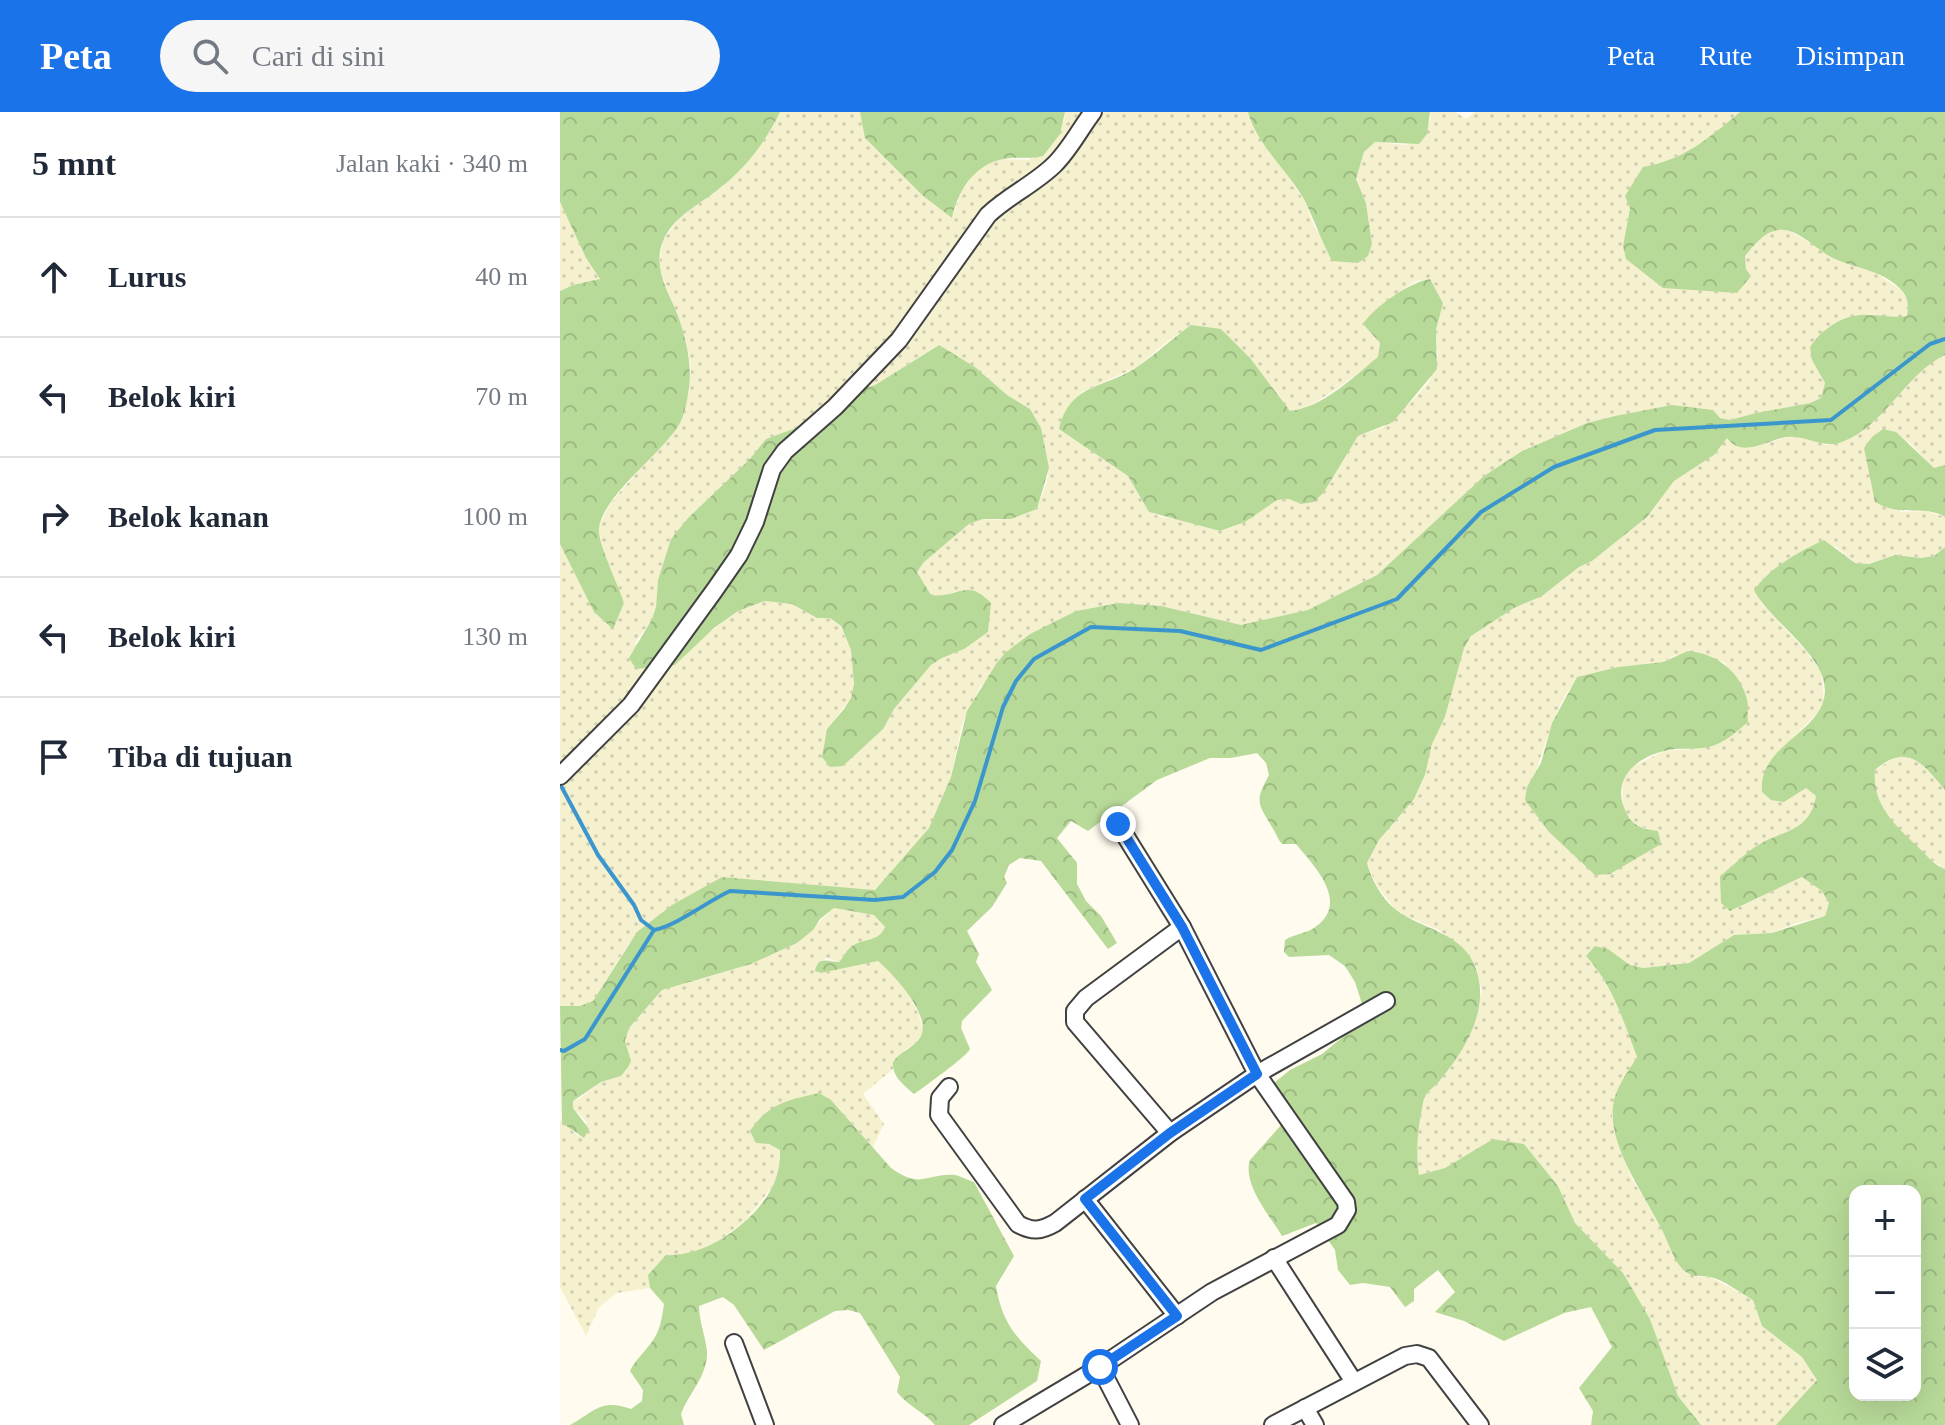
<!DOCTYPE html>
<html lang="id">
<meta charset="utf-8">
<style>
:root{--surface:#fff;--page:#f6f6f7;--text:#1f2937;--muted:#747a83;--line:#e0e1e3;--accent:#1a73e8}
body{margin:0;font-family:Georgia,serif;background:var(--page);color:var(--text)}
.controls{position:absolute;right:24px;bottom:24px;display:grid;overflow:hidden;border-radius:16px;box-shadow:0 8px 32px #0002}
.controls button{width:72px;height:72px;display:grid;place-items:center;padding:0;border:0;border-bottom:2px solid var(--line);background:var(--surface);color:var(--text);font:40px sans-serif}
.stop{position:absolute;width:24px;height:24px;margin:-18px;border:6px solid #1a73e8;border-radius:50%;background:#fff}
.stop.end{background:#1a73e8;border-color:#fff;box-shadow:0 2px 8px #0008}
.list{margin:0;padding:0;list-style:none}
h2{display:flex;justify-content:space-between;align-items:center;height:104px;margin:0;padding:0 32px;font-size:34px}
h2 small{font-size:26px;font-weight:400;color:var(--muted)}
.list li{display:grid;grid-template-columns:52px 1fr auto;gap:24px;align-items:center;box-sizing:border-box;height:120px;padding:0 32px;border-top:2px solid var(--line)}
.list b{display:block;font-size:30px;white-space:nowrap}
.list em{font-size:26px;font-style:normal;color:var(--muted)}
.icon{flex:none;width:44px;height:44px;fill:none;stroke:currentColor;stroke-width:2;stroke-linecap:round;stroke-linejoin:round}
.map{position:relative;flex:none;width:1385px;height:1313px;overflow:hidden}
header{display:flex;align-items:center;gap:48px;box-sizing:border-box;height:112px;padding:0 40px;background:var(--accent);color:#fff}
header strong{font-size:38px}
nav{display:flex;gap:44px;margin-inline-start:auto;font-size:28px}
.search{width:560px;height:72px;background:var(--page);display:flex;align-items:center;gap:20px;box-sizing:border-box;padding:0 28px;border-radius:44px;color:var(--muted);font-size:30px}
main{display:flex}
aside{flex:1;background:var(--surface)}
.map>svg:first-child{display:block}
.farmland{fill:url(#farmland-dots);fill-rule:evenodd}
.forest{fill:url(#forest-crowns);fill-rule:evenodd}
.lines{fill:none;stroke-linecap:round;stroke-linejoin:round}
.stream{stroke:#3b96cd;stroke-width:4}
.street-casing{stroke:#414141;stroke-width:20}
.street{stroke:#fff;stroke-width:16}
.route{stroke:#1a73e8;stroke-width:10}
</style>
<header>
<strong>Peta</strong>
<div class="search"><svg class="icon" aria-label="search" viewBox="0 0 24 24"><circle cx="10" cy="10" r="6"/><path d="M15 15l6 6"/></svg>Cari di sini</div>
<nav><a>Peta</a><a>Rute</a><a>Disimpan</a></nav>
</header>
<main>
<aside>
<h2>5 mnt<small>Jalan kaki · 340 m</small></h2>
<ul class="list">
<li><svg class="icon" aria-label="ahead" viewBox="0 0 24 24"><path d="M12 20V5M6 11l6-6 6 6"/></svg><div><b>Lurus</b></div><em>40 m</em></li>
<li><svg class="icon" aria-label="left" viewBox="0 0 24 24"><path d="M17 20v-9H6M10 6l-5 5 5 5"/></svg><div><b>Belok kiri</b></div><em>70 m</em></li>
<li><svg class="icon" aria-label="right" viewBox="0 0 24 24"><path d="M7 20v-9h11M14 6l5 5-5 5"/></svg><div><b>Belok kanan</b></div><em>100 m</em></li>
<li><svg class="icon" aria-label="left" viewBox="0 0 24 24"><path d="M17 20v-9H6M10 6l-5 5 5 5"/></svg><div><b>Belok kiri</b></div><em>130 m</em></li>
<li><svg class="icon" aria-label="arrive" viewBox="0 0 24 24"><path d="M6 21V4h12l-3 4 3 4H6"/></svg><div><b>Tiba di tujuan</b></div></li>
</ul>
</aside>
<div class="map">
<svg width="1385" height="1313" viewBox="0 0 1385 1313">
<defs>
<pattern id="farmland-dots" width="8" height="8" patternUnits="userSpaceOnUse" patternTransform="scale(2)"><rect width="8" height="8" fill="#f5f1cf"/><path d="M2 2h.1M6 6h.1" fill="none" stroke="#d1cdb1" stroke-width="1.8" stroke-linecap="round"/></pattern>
<pattern id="forest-crowns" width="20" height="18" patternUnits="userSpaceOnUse" patternTransform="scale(2)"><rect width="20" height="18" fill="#b7da98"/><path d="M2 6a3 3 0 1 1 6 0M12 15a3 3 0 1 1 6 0" fill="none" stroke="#9cba82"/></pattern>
</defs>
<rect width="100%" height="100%" fill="#fffbef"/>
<!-- farmland -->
<g class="farmland">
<path d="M220,0h81l4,26 58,58 29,22 9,-25 16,-24 12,-7 13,-3 27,1 35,-39 1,-9h183l9,19 49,72 9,26 43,34 10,-7 4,-12 -6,-41 -10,-24 8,-27 11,-10 32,3 24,-25 -1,-8h25l11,7 9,-7h265l-40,34 -42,19 -15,3 -13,39 -7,39 88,44 26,3 9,-24 -1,-13 17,-19 13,-7h13l58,33 25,7 30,20 7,11 -1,15 -12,2 -27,-4 -56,46 13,23 -4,15 -11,5 -54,10 -26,7 -10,-2 -105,-2 -28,7 -65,28 -38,25 -107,99 -69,35 -39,11 -28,4 -80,-19 -42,-3 -43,8 -46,23 -50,53 -18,37 -11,53 -16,40 -6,11 -54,62 -153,-13 -93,66 -36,58 -13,5h-20v-462l34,68 18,16 12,-25 -19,-49 -7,-25 11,-24 71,-83 8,-27 3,-28 -5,-25 -27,-76 4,-26 17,-23 42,-30 20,-19 17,-21zM870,167l13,23 -7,28 2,26 -9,26 -17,19 -30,27 -24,8 -34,56 -23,12 -12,-5 -12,1 -44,27 -13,4 -31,-10 -28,-4 -12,-5 -21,-36 -69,-47 23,-37 55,-25 32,-27 23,-15 29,5 29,28 31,44 10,9 13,-2 34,-21 41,-31 1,-14 -17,-19 42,-36 11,-7zM378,233l37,22 32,28 23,14 19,59 -2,14 -10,27 -41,11 -13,-1 -14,5 -45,38 -7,10 14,23 12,2 13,-6 8,58 -22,9 -11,7 -37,44 -12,20 -39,37 -16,-37 24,-31 3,-14 -3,-34 -11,-24 -10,-8h-13l-25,-14 -27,-3 -27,10 -35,26 -69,7 18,-25 4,-12 2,-27 13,-41 17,-21 61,-58 17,-21 35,-13 31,-27 43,-14z"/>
<path d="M0,90l26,56 14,22 -27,5 -13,6z"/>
<path d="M1385,243v110l-11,4 -26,-28 -8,71 26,-1 19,6v30l-11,9 -13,2 -26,-3 -26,9 -14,-1 -20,-17 -75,56 45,48 16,22 3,28 -6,12 -42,43 30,33 11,7 -3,14 -8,11 -11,9 -39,17 -25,65 71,-34 20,14 7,12 -4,13 -28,7 -25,10 -38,2 -45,28 -46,5 -13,-3 -22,-16 -13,16 26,47 16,45 -20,34 -5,25 11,39 9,24 29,48 17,35 20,15h13l42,23 9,26 40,31 16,23 -42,45h-75l-23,-29 -28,-77 -27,-46 -48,-50 -17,-37 -34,-42 -31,-5 -48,29 -26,7 -3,-39 9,-40 26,-29 31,-75 -6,-26 -17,-21 -20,-15 -33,-14 -11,-7 -18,-23 -10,-23 12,-23 35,-41 11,-23 7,-32 13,-27 19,-69 7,-12 43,-28 28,-12 37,-29 13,-6 55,-44 27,-36 40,-26 13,-18 29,9 40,-11 31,10 46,-23 55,-58zM1115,543l49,7 22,34 -55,53 -27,2 -34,17 -8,11 1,27 5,11 9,9 21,5 -10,19 -10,8 -74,-14 -15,-12 -14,-58 17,-51 11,-24 14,-22 41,-10 45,-5z"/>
<path d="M1338,644l14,1 10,8 23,25v79l-17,-11 -29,-28 -16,-20 -9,-26 1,-14z"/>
<path d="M274,796l41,7 10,11 -3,7 -5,4 -27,10 -11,15 -12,-4 -6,3 -5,4 5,8 57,-12 16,14 13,17 11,21 4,13 1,6 -7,11 -11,7 -12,12v7l-30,25 21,30 -11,23 -42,-47 -12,-7 -50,51 11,6 -3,26 -6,12 -26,33 -23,17 -26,14 -15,4 -15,-1 -17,19 1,14 -33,5 -18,14 -13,29 -26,-49v-167l18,16 9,-14 -14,-14v-7l6,-2 22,-17 20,-6 7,-22 -3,-13 4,-13 33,-38 89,-26 46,-21z"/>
</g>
<!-- forest -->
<g class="forest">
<path d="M0,0h220c-14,29 -34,56 -60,76 -19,16 -47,28 -57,53 -11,27 6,51 15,75 9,26 15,51 10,78 -1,8 -4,21 -8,29 -17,30 -77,72 -81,105 -2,14 20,58 25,75l-11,26 -19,-17 -34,-68v-253l13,-6 27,-6 -14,-21 -26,-56z"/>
<path d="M505,0l-5,22 -17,22c-12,3 -21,1 -33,2 -33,3 -51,29 -58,60l-29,-22 -58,-58 -5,-26z"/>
<path d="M688,0h182l-3,22 -8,10 -44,-2 -11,10 -8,27 10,24 6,41 -4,12 -10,7 -26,-2c-10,-19 -17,-39 -26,-58 -16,-31 -49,-57 -58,-91z"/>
<path d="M1180,0h205v243c-39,18 -60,71 -103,87 -21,8 -39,-10 -60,-4 -19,5 -41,19 -55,0l-13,17 -40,26 -27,36 -55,44 -13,6 -37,29 -28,12 -43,28 -7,12 -19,69 -13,27 -7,31 -11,24 -35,41 -12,23c5,17 14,35 28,46 26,21 68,22 81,60 14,39 -10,80 -35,110 -4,6 -14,12 -16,18 -2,3 -2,8 -3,12 -5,23 -6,42 -3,66l26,-7 48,-29 31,5 34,42 17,37 48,50 27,46 28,77 23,29h-110l2,-14 -14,-23 33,-41 -21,-40 -27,6 -60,28 -40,-20 -29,-9 20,-20 -17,-22 -24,19v12l-9,6 -15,-20 -27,-4 -13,2 -12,-15 -3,-20 -19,-27 -34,13c-12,-20 -40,-52 -32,-76l31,-35 -7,-42 16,-13 32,-16 38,-31 2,-19 -7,-22 -10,-16 -16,-11 -40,2 -5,-5 1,-12c9,-6 20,-6 29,-12 37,-25 1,-61 -18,-84h-14c-5,-6 -6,-11 -10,-17 -15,-25 -17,-26 -3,-52l-3,-12 -9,-10 -26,5h-21l-53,22 -69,51 -17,-10 -14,17 20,25v21l9,17 15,15 16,27 -9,6 -67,-88 -21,-3 -11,7 -5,12 3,6 -15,24 -25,24 12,23 -3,8 16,28 -30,31 -1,7 9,21c-4,8 -46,38 -56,45 -10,-9 -22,-17 -21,-32 7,-11 22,-14 28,-26 10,-22 -28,-62 -43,-75l-57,12 -6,-2c3,-16 13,-9 24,-9 5,-5 7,-12 13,-16 12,-8 27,-4 33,-19l-11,-12 -40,-7 -14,11 -7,11 -16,13 -46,21 -89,26 -33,38 -4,13 6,20 -3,6 -7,9 -20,6 -28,19v7l16,21 -5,9 -22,-15 -2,-117h20l13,-5 44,-69 35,-27 50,-28 153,13 54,-62 22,-51 16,-66 29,-47 9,-11 25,-19 46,-23 43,-8 42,3 80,19 67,-15 69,-35 107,-99 38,-25 65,-28 28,-7 57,-11 41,5 7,8 10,2 26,-7 54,-10 11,-5 4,-15 -13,-23 -2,-13c13,-19 35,-34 59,-32 13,0 24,3 38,1 1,-9 2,-16 -4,-24 -17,-21 -45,-23 -68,-33 -19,-8 -39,-35 -61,-28 -13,4 -21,16 -29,25l1,13 5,7 -14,17 -74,-5 -37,-29 -3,-13 7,-38 -5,-12 18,-29c41,-7 66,-29 97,-55z"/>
<path d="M870,167l13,24 -7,27 1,39 -44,53 -35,14 -34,56 -10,10 -13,2 -12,-5 -12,1 -32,22 -25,9 -71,-19 -21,-36 -69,-47c11,-46 45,-40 78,-62 19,-13 36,-29 54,-42l30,4 29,29 40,53c34,-4 63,-34 88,-54l2,-14 -17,-19c12,-18 47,-42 67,-45z"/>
<path d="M379,233l36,22 32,28 23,14 11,19 8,40 -12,41 -26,10h-28l-14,5 -45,38 -7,10 14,23c27,4 35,-18 60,8l-3,29 -24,17 -22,9 -11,7 -37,44 -11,20 -40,37 -13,1 -8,-10 5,-28 17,-20 7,-11 3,-14 -3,-34 -10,-24 -11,-8h-13l-25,-14 -27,-3 -27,10 -24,17 -39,37 -39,4 -7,-11 23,-39 4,-12 2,-27 13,-41 17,-21 61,-58 17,-21 35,-13 31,-27 43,-14z"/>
<path d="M1323,317l13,3 38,36 11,-3v52c-21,-13 -43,1 -70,-15l-11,-54 8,-11z"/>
<path d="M1264,428l31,23 14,1 26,-9 26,3 13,-2 11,-9v243c-23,-27 -37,-48 -70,-20 -3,34 19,54 41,75 10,9 16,19 29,24v556h-169l41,-45 -15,-23 -40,-31 -9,-26c-13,-7 -30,-21 -43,-23 -9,-2 -16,1 -24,-5 -12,-9 -17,-29 -24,-42 -17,-34 -54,-84 -49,-124 2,-18 15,-34 24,-49 -13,-35 -25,-73 -51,-101l9,-10 13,3 22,16 13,3 46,-5 45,-28 38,-2 53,-17 4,-13 -7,-12 -20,-14 -72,34 -9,-8 -1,-27c12,-9 23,-21 35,-29 26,-17 55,-14 61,-51l-10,-8 -22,14 -13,-2 -9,-8c-4,-43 50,-57 61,-90 14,-41 -53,-79 -69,-112 17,-23 44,-38 70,-50zM1295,1079h60v204h-60z"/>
<path d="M1128,539c26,2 50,18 58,45 3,7 1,18 2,26 -11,9 -22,20 -36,24 -12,4 -24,2 -37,3 -34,4 -68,28 -48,65 6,13 18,15 31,17l3,13 -51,30 -15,1 -46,-43 -24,-32 2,-13 14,-24 11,-40 25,-46 41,-10 45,-5z"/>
<path d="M259,981l12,7 60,68c31,22 35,5 64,7 5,1 13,5 19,7l40,74 -18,30c6,36 19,51 45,75l-4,20 -68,44h-34c-11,-13 -27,-19 -38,-33l3,-15 -40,-64 -12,-3 -13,1 -71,39 -30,-45 -11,-8 -24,9c0,17 9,37 8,50 -2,23 -18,37 -26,58l3,11h-114c25,-14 31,-27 61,-16l11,-8 1,-11 -13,-19c5,-11 14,-18 21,-28 9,-11 11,-25 13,-39l-14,-16 -2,-13 18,-20c42,3 99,-39 111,-80 2,-8 3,-16 3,-25l-11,-6 -13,-1 -6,-12c19,-28 38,-31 69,-38z"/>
</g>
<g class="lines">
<!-- stream -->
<g class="stream">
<path d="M0,672l38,71 36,50 7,15 13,10"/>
<path d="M0,938l4,1 21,-12 69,-109c22,-4 54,-29 76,-39l145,9 28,-3 32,-25 17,-22 23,-49 28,-94 13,-26 18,-22 57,-32 89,4 81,19 136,-51 84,-87 73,-45 101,-37 176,-10 99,-76 15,-5"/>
</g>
<!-- street casing -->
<g class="street-casing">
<g id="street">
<path d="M0,664l71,-71 83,-114 25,-36 16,-33 17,-53 13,-18 50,-44 64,-67 89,-125c21,-20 47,-31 67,-51 15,-15 25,-35 38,-52"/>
<path d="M389,975l-9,11 -1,17 79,109c14,8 23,7 37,-1l115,-90 87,-59 129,-73"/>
<path d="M610,1021l-95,-111v-11l11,-13 96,-71"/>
<path d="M525,1087l92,117"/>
<path d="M714,1146l80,124"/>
<path d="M174,1231l31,82"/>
<path d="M540,1255l30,58"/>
<path d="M745,1296l10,17"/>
<path d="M443,1313l97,-58 112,-75 126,-67 9,-15 -1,-8 -89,-128 -75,-147 -64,-103"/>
<path d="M713,1313l132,-69 12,-2 12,4 51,67"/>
</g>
</g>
<!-- street -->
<use href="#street" class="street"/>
</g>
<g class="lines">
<!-- route -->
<path class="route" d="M540,1255l77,-51 -92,-117 85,-66 87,-59 -75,-147 -64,-103"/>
</g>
</svg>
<div class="controls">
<button>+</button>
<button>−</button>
<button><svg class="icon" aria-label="layers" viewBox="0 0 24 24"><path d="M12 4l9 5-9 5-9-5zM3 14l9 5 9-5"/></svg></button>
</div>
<div class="stop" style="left:540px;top:1255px"></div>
<div class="stop end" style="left:558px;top:712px"></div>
</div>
</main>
